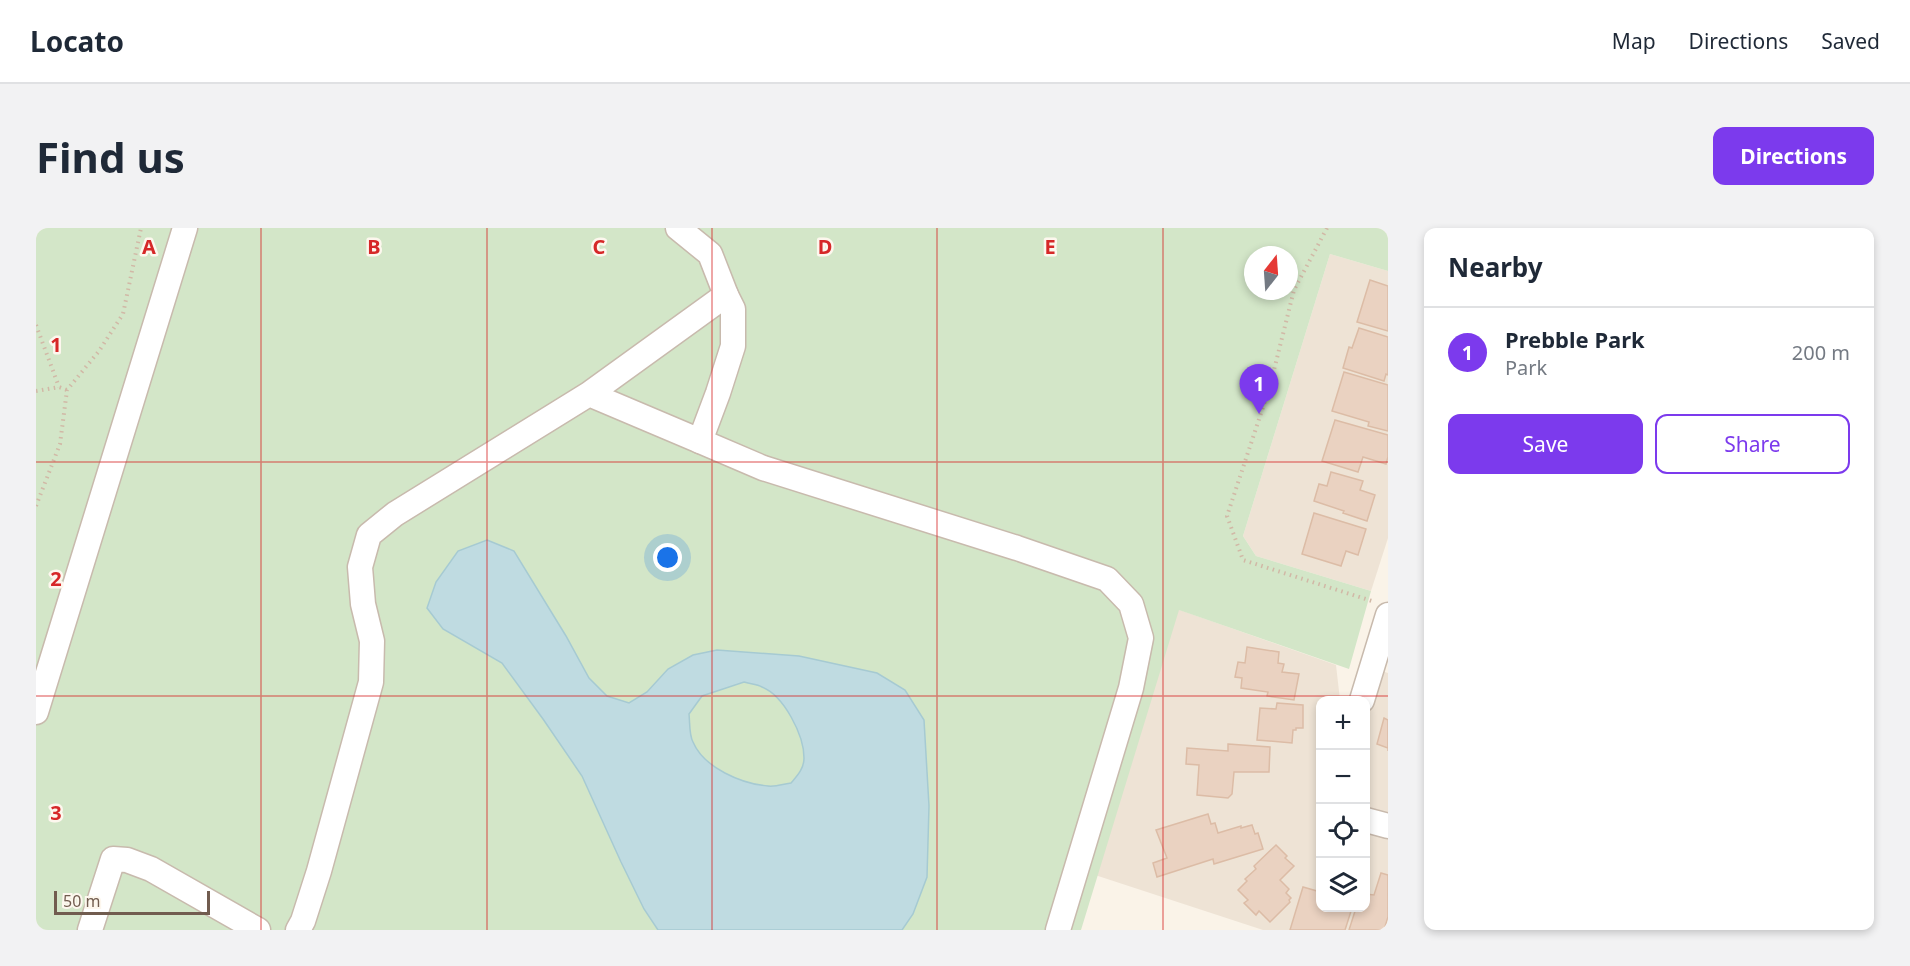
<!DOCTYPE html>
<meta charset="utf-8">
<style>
:root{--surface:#fff;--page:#f2f2f3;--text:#1f2937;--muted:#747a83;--line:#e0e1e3;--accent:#7c3aed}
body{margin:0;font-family:"Noto Sans",sans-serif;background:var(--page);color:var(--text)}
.controls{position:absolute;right:18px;bottom:18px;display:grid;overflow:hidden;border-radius:12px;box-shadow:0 3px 9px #0003}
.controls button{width:54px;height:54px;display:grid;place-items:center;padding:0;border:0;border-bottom:2px solid var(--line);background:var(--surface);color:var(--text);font:30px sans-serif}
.compass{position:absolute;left:1208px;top:18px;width:54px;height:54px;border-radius:50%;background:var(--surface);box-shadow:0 3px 9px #0003;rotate:17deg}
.scale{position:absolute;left:18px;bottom:15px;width:156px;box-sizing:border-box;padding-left:6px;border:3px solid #715c4f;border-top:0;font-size:16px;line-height:21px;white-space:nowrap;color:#715c4f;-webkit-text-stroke:4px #fdf7ee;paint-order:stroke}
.you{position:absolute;left:632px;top:330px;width:21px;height:21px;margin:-15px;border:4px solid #fff;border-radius:50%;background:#1a73e8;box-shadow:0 0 0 9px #1a73e833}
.badge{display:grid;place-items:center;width:39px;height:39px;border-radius:50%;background:var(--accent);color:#fff;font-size:20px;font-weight:700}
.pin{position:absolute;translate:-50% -50px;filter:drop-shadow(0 2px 3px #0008)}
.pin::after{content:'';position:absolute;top:32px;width:21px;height:18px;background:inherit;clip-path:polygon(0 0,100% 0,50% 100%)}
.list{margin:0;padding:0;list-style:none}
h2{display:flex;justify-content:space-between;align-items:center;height:78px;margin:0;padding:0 24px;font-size:26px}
h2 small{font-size:20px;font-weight:400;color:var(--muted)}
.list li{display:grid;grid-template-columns:39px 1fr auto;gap:18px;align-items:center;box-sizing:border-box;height:90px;padding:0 24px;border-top:2px solid var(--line)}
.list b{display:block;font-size:22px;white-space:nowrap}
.list p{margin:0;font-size:20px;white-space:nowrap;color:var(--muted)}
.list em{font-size:20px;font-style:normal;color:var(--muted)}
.actions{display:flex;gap:12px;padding:18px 24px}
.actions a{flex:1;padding:14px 0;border:2px solid var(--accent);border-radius:12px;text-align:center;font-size:21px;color:var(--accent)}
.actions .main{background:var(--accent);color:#fff}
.icon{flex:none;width:33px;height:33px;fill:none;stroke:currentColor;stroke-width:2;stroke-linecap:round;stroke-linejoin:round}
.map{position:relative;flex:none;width:1352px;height:702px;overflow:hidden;border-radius:12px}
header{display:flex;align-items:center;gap:36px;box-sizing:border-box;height:84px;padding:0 30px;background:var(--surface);border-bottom:2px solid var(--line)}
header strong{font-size:28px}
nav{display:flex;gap:33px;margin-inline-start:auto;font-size:21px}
.intro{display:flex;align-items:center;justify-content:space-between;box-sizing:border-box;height:144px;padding:0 36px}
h1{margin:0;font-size:42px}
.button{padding:15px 27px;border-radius:12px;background:var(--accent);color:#fff;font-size:21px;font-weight:700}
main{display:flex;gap:36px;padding:0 36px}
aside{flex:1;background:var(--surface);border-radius:12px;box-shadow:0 3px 9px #0003}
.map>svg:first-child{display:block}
.residential{fill:#eee3d5}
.green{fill:#d3e6c8;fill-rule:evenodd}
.water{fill:#bfdbe1;stroke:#a6cad2;stroke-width:1.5;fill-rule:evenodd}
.building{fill:#ead2c1;stroke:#dcbca6;stroke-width:1.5}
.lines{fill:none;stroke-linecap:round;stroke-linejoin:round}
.minor-casing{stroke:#c8baad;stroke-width:27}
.path{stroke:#d1b8a6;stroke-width:4;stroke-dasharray:1.5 4.5;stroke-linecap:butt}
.minor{stroke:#fff;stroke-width:24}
.grid{fill:none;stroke:#d62828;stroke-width:1.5;stroke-opacity:0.55}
.grid-label{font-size:20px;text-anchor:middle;font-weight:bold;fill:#d62828;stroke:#fdf7ee;stroke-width:5;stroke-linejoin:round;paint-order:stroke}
</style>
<header>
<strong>Locato</strong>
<nav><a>Map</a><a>Directions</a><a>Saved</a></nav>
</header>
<div class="intro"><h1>Find us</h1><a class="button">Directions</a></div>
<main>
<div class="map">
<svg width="1352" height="702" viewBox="0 0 1352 702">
<rect width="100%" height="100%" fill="#faf3e8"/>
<!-- residential -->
<g class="residential">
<path d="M1294,26l58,17v267l-17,53 -115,-35 -13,-20z"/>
<path d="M1141,381l159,56 4,35h-20v208h46v-208l6,-32 16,5v257h-125l-171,-56z"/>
</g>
<!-- green -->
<path class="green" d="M0,0h1352v43l-58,-17 -87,282 13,20 115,35 -22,78 -170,-59 -98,320h-1045zM1217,27h36v36h-36z"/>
<!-- water -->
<path class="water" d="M451,312l27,11 52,85 23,42 18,18 22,7 18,-11 21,-23 25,-14 24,-5 82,6 78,17 28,17 19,30 5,86 -2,71 -14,37 -11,16h-244l-14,-21 -23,-47 -39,-86 -39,-57 -41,-56 -59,-34 -16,-21 9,-26 22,-31zM708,454c6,2 13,2 18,5 22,9 42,48 42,71 0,11 -7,18 -13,25 -7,1 -16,4 -23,3 -26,-2 -64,-18 -75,-44 -4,-7 -3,-19 -4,-28l13,-18z"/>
<!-- building -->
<g class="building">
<path d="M1334,52l18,6v45l-31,-9z"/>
<path d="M1323,100l29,9v38l-2,-1 -2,7 -41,-13 6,-21 3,1z"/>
<path d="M1308,144l44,13v46l-20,-5 1,-4 -37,-11z"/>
<path d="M1299,192l53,15v22l-2,7 -23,-7 -5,15 -36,-11z"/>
<path d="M1295,244l32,9 -3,9 15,5 -8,26 -24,-8 1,-2 -30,-10 5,-17 8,2z"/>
<path d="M1278,285l52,16 -8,26 -12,-4 -5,15 -39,-12z"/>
<path d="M1211,419l32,5 -1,11 6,1 -2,8 17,2 -5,26 -27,-4 1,-4 -27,-4 1,-10 -7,-1 3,-15 7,1z"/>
<path d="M1241,475l26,2v23h-7v2h-3l-1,13 -35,-3 3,-32 16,1z"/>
<path d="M1348,490l4,2v31v-3l-11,-4z"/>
<path d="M1192,516l42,3 -1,25h-35l-2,22 -4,4 -31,-3 2,-30 -13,-1 1,-16 41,3z"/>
<path d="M1172,586l3,10 4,-1 3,10 23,-7v2l11,-3 3,9 3,-1 5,16 -49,15 -1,-5 -56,18 -4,-14 14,-5 -11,-28z"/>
<path d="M1240,617l11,11 -2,2 9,8 -14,14 9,9 -3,4 5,5 -2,2 1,2 -20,20 -11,-11 -3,4 -12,-12 4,-3 -10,-10 9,-9 -2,-2 11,-10 -2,-3z"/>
<path d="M1345,645l7,2v42l-4,13h-35l7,-22h10v-14l8,1z"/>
<path d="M1282,658h2v22h32l-7,22h-55l13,-43 14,4z"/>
</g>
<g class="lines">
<!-- minor casing -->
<g class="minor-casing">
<g id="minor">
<path d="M642,0l32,26 16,41"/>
<path d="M664,213l63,27 254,80 90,31 24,25 10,34 -10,50 -73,242"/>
<path d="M1326,472l26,-85"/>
<path d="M0,484l149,-484"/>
<path d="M1330,592l22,6"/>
<path d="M54,702l23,-71 14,1 24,9 107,61"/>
<path d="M262,702l5,-9 16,-50 52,-189 1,-41 -9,-37 -3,-37 9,-32 26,-21 194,-120 137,-99 7,14v37l-15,47 -18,48 -111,-47"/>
</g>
</g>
<!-- path -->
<g class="path">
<path d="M1291,0l-33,62 -24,96 -43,130 16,44 129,41"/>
<path d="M0,97l23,62"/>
<path d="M0,163l23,-4 8,3"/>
<path d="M0,278l24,-62 7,-54 32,-39 24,-37 18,-86"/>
</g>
<!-- minor -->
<use href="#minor" class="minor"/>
</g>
<!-- grid -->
<path class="grid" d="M225,0v702M451,0v702M676,0v702M901,0v702M1127,0v702M0,234h1352M0,468h1352"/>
<g class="grid-label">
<text x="113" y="26">A</text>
<text x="338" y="26">B</text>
<text x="563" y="26">C</text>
<text x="789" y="26">D</text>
<text x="1014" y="26">E</text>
<text x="20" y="124">1</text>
<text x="20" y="358">2</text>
<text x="20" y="592">3</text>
</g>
</svg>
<div class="controls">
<button>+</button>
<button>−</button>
<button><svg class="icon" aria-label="locate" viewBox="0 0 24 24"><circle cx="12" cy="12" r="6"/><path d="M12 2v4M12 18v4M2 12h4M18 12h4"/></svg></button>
<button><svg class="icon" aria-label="layers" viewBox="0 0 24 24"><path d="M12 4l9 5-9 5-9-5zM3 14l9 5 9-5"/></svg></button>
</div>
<svg class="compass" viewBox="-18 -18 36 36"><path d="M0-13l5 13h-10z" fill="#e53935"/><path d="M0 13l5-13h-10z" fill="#747a83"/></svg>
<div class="scale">50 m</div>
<div class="you"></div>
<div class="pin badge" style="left:1223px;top:186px">1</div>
</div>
<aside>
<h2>Nearby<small></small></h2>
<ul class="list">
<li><span class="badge">1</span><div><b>Prebble Park</b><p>Park</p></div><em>200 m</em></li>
</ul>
<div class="actions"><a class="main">Save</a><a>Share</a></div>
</aside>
</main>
